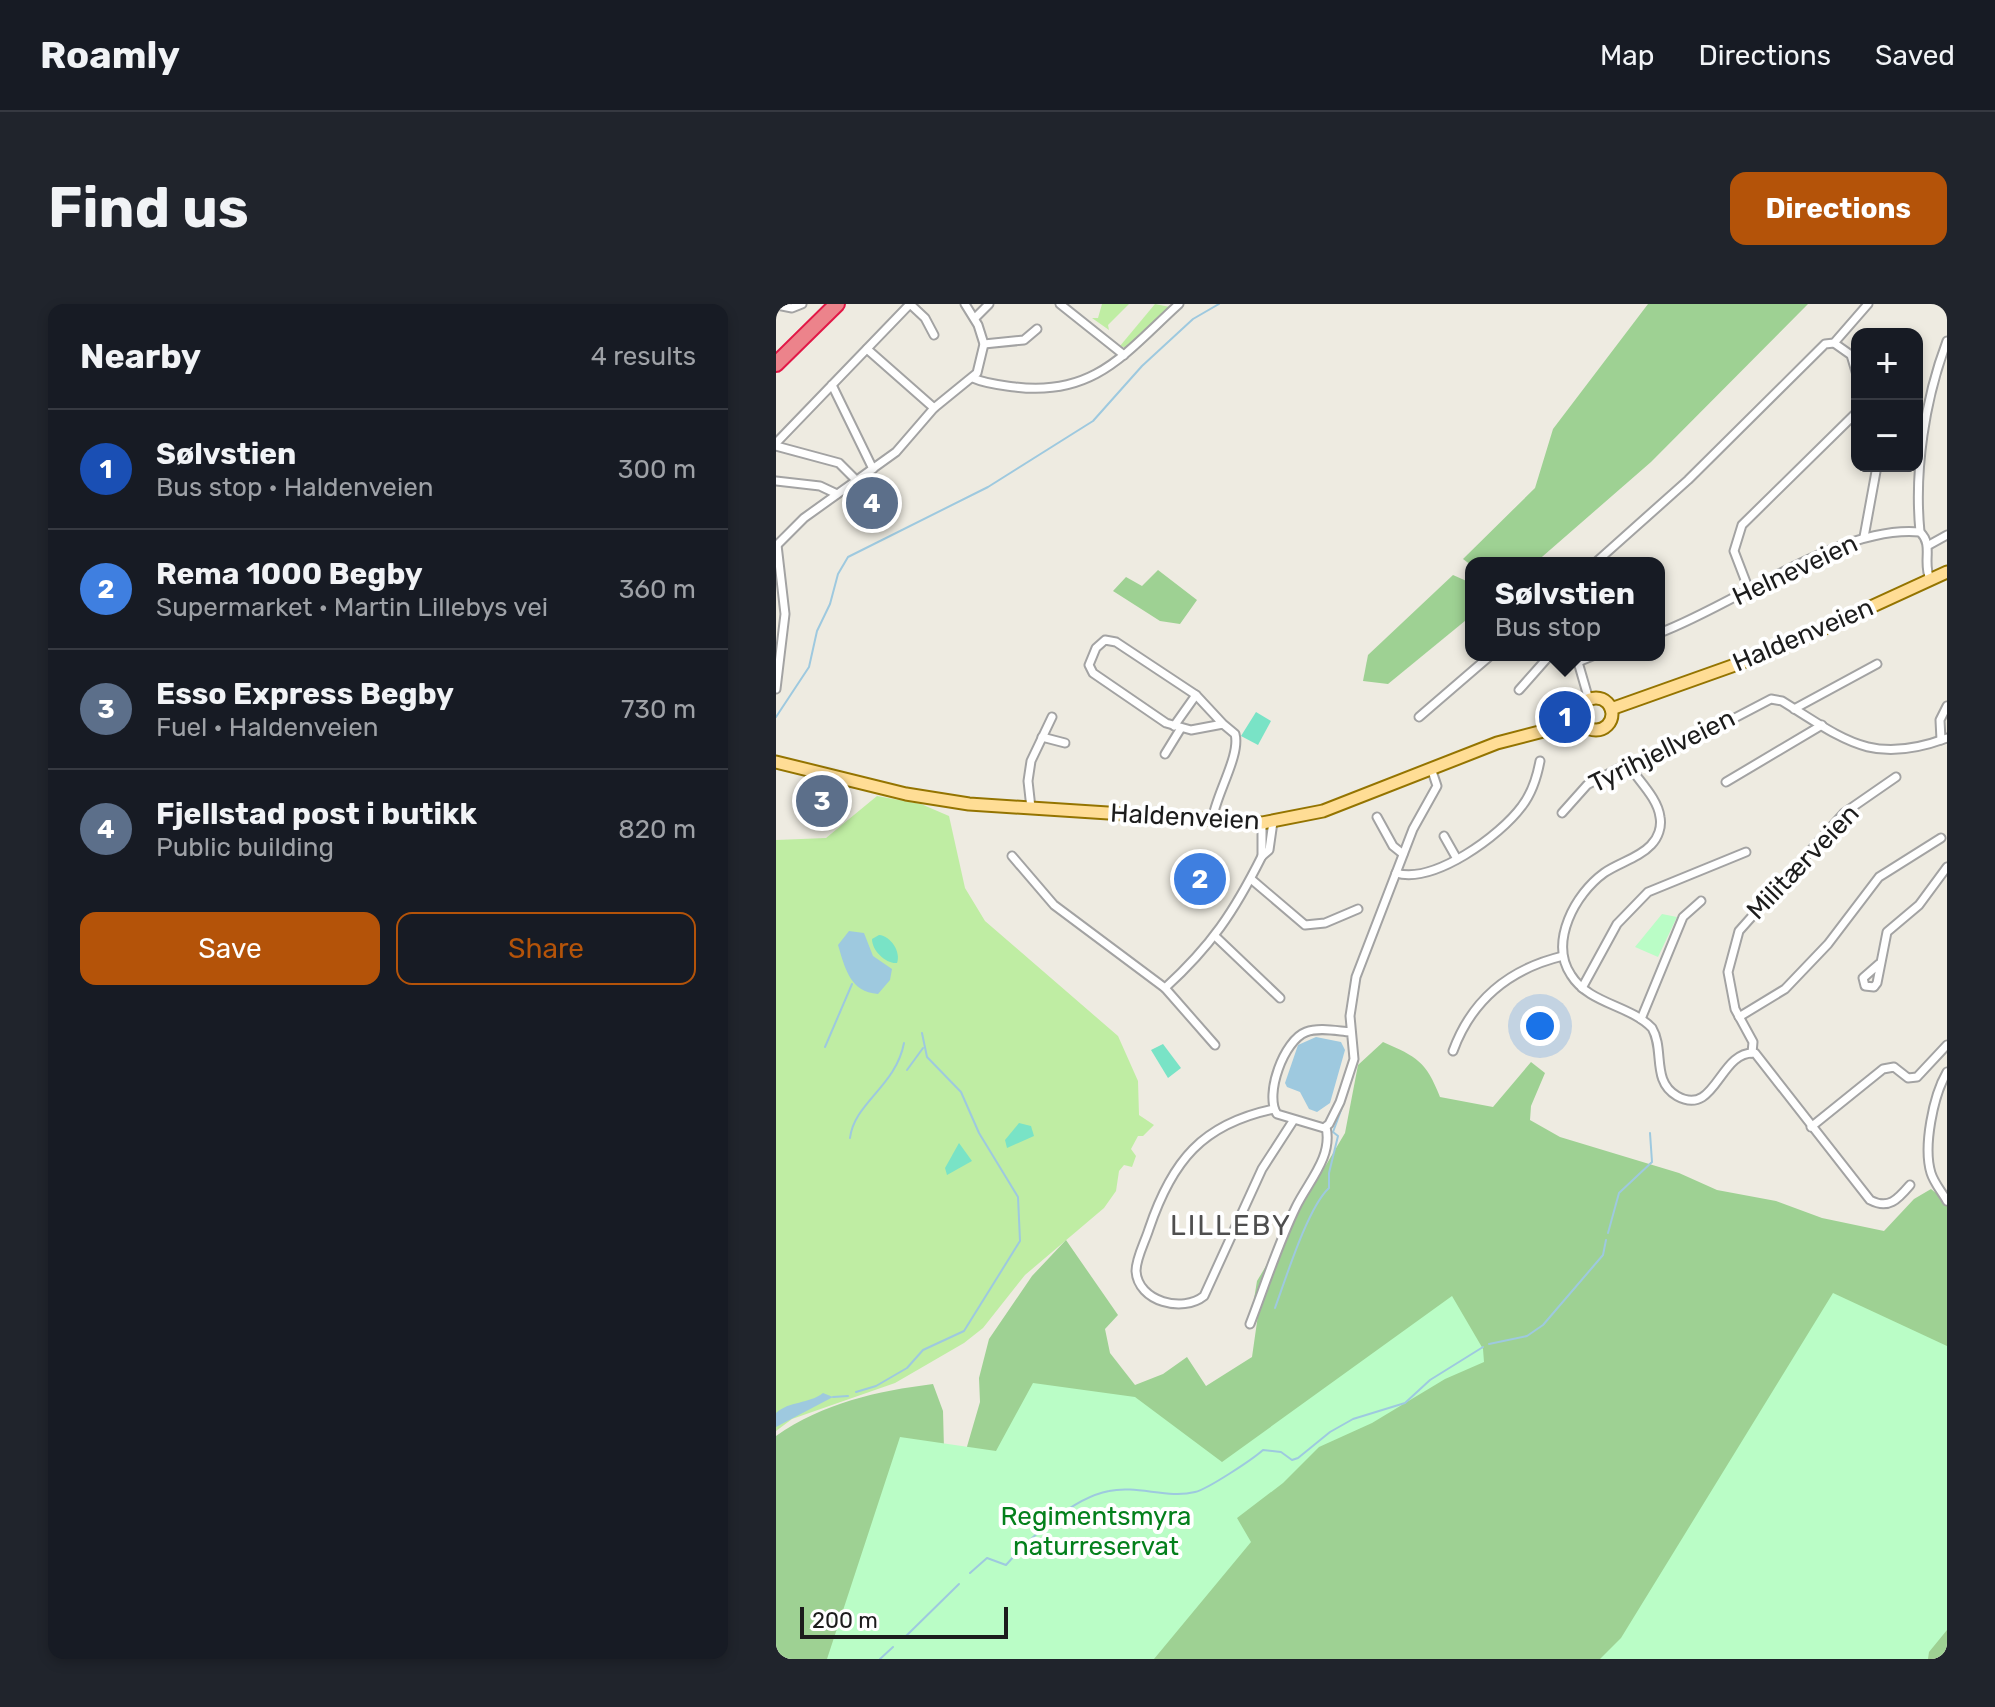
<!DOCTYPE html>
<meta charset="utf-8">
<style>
:root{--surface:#171b24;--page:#20242c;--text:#f1f3f6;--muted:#9ea1a6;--line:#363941;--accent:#b45309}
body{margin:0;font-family:Rubik,sans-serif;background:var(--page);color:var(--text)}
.controls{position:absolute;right:24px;top:24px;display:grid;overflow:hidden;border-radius:16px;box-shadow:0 4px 12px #0003}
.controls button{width:72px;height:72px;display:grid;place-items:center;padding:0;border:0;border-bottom:2px solid var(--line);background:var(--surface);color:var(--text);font:40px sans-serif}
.scale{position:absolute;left:24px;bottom:20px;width:208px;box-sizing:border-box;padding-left:8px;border:4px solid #1c1c1c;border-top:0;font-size:22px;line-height:28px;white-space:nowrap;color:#1c1c1c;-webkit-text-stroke:6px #fff;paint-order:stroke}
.you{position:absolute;left:764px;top:722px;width:28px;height:28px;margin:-20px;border:6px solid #fff;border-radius:50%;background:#1a73e8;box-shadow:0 0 0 12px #1a73e833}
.badge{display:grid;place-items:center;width:52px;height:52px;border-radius:50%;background:var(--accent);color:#fff;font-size:26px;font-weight:700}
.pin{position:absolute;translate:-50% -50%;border:4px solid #fff;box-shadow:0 2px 8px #0006}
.popup{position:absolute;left:689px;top:253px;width:200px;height:104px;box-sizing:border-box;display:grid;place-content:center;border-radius:16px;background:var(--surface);filter:drop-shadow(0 2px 6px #0005);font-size:26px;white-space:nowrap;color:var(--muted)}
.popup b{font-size:30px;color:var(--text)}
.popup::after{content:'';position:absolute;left:50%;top:100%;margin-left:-16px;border:16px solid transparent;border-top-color:var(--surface)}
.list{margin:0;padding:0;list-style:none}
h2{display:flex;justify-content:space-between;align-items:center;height:104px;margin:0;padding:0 32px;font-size:34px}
h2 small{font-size:26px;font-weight:400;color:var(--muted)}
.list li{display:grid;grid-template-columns:52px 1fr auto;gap:24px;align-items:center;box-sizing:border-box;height:120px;padding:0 32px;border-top:2px solid var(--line)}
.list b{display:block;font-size:30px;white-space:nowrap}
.list p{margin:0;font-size:26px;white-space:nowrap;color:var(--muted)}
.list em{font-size:26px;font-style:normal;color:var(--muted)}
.actions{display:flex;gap:16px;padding:24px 32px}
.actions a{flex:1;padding:18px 0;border:2px solid var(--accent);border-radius:16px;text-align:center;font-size:28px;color:var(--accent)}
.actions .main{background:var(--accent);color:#fff}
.map{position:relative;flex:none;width:1171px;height:1355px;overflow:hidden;border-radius:16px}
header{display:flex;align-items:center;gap:48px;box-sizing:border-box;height:112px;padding:0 40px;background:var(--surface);border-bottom:2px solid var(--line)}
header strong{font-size:38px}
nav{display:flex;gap:44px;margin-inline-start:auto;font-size:28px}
.intro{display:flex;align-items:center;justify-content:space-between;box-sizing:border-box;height:192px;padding:0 48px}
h1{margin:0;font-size:56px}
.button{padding:20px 36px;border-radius:16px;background:var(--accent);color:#fff;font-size:28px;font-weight:700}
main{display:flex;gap:48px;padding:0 48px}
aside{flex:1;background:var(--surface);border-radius:16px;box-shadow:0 4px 12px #0003}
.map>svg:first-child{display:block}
.grass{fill:#bfeda3}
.forest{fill:#9ed193}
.park{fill:#bafdc6}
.pitch{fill:#79e3c6}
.water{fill:#9ec9df}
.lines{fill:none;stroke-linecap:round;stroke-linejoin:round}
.stream{stroke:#9ec9df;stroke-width:2}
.street-casing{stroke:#a3a3a3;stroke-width:11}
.primary-casing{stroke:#947400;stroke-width:15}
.highway-casing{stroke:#e21847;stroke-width:18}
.street{stroke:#fff;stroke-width:7}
.primary{stroke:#ffdd95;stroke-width:11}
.highway{stroke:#ec838b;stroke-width:14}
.labels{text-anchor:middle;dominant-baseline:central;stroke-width:8;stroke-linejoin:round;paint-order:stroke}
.street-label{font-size:26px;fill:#1c1c1c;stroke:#fff}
.park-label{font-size:26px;fill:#04801c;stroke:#fff}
.neighbourhood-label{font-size:28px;letter-spacing:2px;fill:#4f4f4f;stroke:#fff}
</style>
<header>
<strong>Roamly</strong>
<nav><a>Map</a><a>Directions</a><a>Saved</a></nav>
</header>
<div class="intro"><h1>Find us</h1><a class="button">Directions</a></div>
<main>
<aside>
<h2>Nearby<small>4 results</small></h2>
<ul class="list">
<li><span class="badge" style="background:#1a4fb4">1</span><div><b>Sølvstien</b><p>Bus stop · Haldenveien</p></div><em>300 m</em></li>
<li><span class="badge" style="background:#3f7fe0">2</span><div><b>Rema 1000 Begby</b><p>Supermarket · Martin Lillebys vei</p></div><em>360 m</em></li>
<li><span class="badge" style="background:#5c6f8a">3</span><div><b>Esso Express Begby</b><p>Fuel · Haldenveien</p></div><em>730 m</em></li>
<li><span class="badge" style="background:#5c6f8a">4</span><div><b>Fjellstad post i butikk</b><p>Public building</p></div><em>820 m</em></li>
</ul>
<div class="actions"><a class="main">Save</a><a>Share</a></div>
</aside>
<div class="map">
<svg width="1171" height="1355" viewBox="0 0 1171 1355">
<rect width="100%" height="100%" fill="#eeebe1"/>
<!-- grass -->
<g class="grass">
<path d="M326,0h27l-21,21 1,5 -17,-12h6z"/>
<path d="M379,0l15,3 -43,41 -7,-2z"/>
<path d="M101,492l44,8 28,12 16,72 20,33 133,115 20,45 1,34 15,10 -11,11h-5l-7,13 5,7 -4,11 -8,-2 -5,6 -3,20 -12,17 -79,67 -42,53 -19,15 -69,40 -103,36 -16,12v-591l50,-2z"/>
</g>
<!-- forest -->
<g class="forest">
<path d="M872,0h160l-157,158 -116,101 -64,2 -8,-6 72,-71 18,-59z"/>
<path d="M382,266l39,30 -17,24 -20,-3 -47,-30 13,-14 16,9z"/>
<path d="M677,271l18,8v33l-83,68 -25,-3 5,-26z"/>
<path d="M607,738c34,15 43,19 57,55l53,10 38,-45 14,11 -14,33 -1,14 30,17 119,36 38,17 59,11 46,17 62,13 30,-32 17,-10 16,13v457h-1171v-223c47,-33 101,-45 157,-52l10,27 1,38 22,1 14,-48 -1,-24 10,-39 43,-63 34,-36 52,75 -13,14 5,24 25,32 28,-11 24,-17 19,29 46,-29 6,-42 -5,-10 4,-24 88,-148 13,-68z"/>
</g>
<!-- park -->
<g class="park">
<path d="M886,610l15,3 -19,40 -23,-10z"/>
<path d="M1057,989l114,53v284l-18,22 -1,7h-328l21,-21z"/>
<path d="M676,992l31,53 1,13 -39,17 -73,44 -53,24 -36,36 -46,35 14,24 -97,117h-327l73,-222 96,14 37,-68 102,14 87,65z"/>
</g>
<!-- pitch -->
<g class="pitch">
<path d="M480,408l15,9 -13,24 -17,-9z"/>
<path d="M103,631c12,1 22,17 18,28 -11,1 -25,-12 -25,-24z"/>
<path d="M387,740l18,24 -13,10 -17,-28z"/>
<path d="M243,819l12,3 3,10 -27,12 -2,-8z"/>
<path d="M183,839l13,18 -25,14 -2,-7z"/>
</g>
<!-- water -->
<g class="water">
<path d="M73,627l15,2 9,23 19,13 -2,11 -12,14c-28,-2 -33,-26 -40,-49z"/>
<path d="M540,733l25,5 4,8 -15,53 -13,9 -8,-3 -9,-17 -13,-5 -2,-4 13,-38z"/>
<path d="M47,1089l10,4 -57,30v-14c13,-12 33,-9 47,-20z"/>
</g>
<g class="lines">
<!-- stream -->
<g class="stream">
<path d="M0,413l33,-50 8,-36 13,-27 8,-30 10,-17 140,-70 105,-66 49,-55 51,-47 26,-15"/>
<path d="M49,743l27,-63"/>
<path d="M131,766l16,-22"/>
<path d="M571,788l6,-16"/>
<path d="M74,834c4,-35 46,-52 54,-95"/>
<path d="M832,929l11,-40 33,-31 -2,-29"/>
<path d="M499,1004c11,-30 33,-101 54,-120v-15l9,-37 -5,-4 11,-30"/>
<path d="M713,1040l38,-8 16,-11 60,-70 3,-15"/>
<path d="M80,1088l20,-6 31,-18 16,-18 41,-19 56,-90 -2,-44 -39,-64 -18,-41 -34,-35 -5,-24"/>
<path d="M57,1093l15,-1"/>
<path d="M194,1269l17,-15 19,7c25,-28 66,-67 103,-74 28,-6 59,8 86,1 13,-3 58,-33 68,-42l18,2 11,8 6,-2 32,-26 23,-13 52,-16 25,-23 53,-33"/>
<path d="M128,1334l55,-54"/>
<path d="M104,1355l13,-12"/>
</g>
<!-- street casing -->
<g class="street-casing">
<g id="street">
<path d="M134,0l15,14 9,17"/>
<path d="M284,0l64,51"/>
<path d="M0,1l16,3 10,-4"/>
<path d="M199,14l14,-14"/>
<path d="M1058,39l17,12 6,20"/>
<path d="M208,40l40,-4 13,-11"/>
<path d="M91,45l67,59"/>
<path d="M197,74c13,6 27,7 42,9 80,10 111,-35 164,-83"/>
<path d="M56,81l41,84"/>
<path d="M0,139l134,-139"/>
<path d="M0,142l63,17 18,18"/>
<path d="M0,177l44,5 17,8"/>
<path d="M1144,228c-6,-62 5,-133 27,-191"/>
<path d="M1088,233l13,-71"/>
<path d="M1153,241l18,-10"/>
<path d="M0,242l28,-28 92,-66 38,-44 43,-35 7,-29 -6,-19 -13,-21"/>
<path d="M819,259l93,-83 137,-136 9,-1 34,-39"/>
<path d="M973,286l-15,-39 8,-26 115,-113"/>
<path d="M883,329c76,-28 182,-109 261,-101 14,13 2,30 10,47"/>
<path d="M796,351l6,7 11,38"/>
<path d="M802,358l17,-7"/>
<path d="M0,385l9,-75 -8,-69"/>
<path d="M743,386l31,-35"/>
<path d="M1018,405l83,-45"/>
<path d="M643,413l72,-62"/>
<path d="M398,422l22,-31"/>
<path d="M266,433l23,6"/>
<path d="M1165,436l-1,-20 7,-14"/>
<path d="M389,450l16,-26"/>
<path d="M856,466c10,14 26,30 28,47 2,10 -2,21 -9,28 -12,13 -33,18 -47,28 -29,21 -55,69 -33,102 18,29 59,30 81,53 13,22 -1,53 25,68 39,22 42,-46 78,-43l115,147c19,10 28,-1 40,-15"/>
<path d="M950,478l96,-57"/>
<path d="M255,504l-3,-27 3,-20 21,-44"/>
<path d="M786,509l25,-28 32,-17h20l132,-69 11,2c63,39 90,65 165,37"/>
<path d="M601,513l16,29 10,8"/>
<path d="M436,517c3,-25 29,-66 23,-87l-12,-10 -32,6 -25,-7 -73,-50 -4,-8 7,-17 9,-8 11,2 80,53 27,29"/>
<path d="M486,519v33"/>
<path d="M668,532l13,23"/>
<path d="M236,552l42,49 111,83"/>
<path d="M620,569c38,11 104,-37 126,-67 10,-13 15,-29 18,-45"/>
<path d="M475,575l54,46 20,-2 33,-14"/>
<path d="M440,633l64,61"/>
<path d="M1103,660l-16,14 2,8 9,1 3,-4 10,-51 32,-27 28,-38"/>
<path d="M806,684l35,-64 31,-32 98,-40"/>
<path d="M963,713l46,-28 43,-45 51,-67 62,-39"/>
<path d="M865,715l42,-102 18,-16"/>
<path d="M574,728c-13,-1 -31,-5 -44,0 -22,8 -42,63 -29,82l47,14 5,-4 11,-22 14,-43 -4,-43 6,-39 57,-148 24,-43 -5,-15"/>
<path d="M439,741l-50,-57c46,-42 69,-76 97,-132l7,-6 4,-28"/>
<path d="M677,747c19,-52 56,-82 110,-95"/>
<path d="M976,749l1,-11 -18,-33 -7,-37 11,-41 105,-118 52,-36"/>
<path d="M1171,768c-14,24 -24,75 -16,101 3,10 11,19 16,28"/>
<path d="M498,805c-72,15 -102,52 -125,120 -4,13 -13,29 -13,42 2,31 47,42 68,25l58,-127 31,-48"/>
<path d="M1035,823l72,-58 11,-2 14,11 9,-1 30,-32"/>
<path d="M474,1020c15,-39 28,-80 46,-117 12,-25 37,-50 30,-80"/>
</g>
</g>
<!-- primary casing -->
<g class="primary-casing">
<g id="primary">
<circle cx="820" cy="410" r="16"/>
<path d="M835,405l166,-59 170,-78"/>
<path d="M0,458l130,32 63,10 293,19 61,-12 174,-68 85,-22"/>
</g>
</g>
<!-- highway casing -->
<g class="highway-casing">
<path id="highway" d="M0,60l61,-60"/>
</g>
<!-- street -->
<use href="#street" class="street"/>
<!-- primary -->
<use href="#primary" class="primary"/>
<!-- highway -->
<use href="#highway" class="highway"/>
</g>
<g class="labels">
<!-- street labels -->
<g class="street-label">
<text transform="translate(1019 266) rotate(-25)">Helneveien</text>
<text transform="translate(1027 331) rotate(-23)">Haldenveien</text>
<text transform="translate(886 447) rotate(-26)">Tyrihjellveien</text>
<text transform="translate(409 513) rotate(3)">Haldenveien</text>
<text transform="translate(1027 558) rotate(-46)">Militærveien</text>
</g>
<!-- park labels -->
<g class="park-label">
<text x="320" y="1212">Regimentsmyra<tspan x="320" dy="30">naturreservat</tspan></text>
</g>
<!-- neighbourhood labels -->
<g class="neighbourhood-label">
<text x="455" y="921">LILLEBY</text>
</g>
</g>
</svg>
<div class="controls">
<button>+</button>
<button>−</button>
</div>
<div class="scale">200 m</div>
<div class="you"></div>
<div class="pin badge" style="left:789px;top:413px;background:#1a4fb4">1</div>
<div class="popup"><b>Sølvstien</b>Bus stop</div>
<div class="pin badge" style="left:424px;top:575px;background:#3f7fe0">2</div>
<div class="pin badge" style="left:46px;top:497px;background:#5c6f8a">3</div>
<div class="pin badge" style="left:96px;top:199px;background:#5c6f8a">4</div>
</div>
</main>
